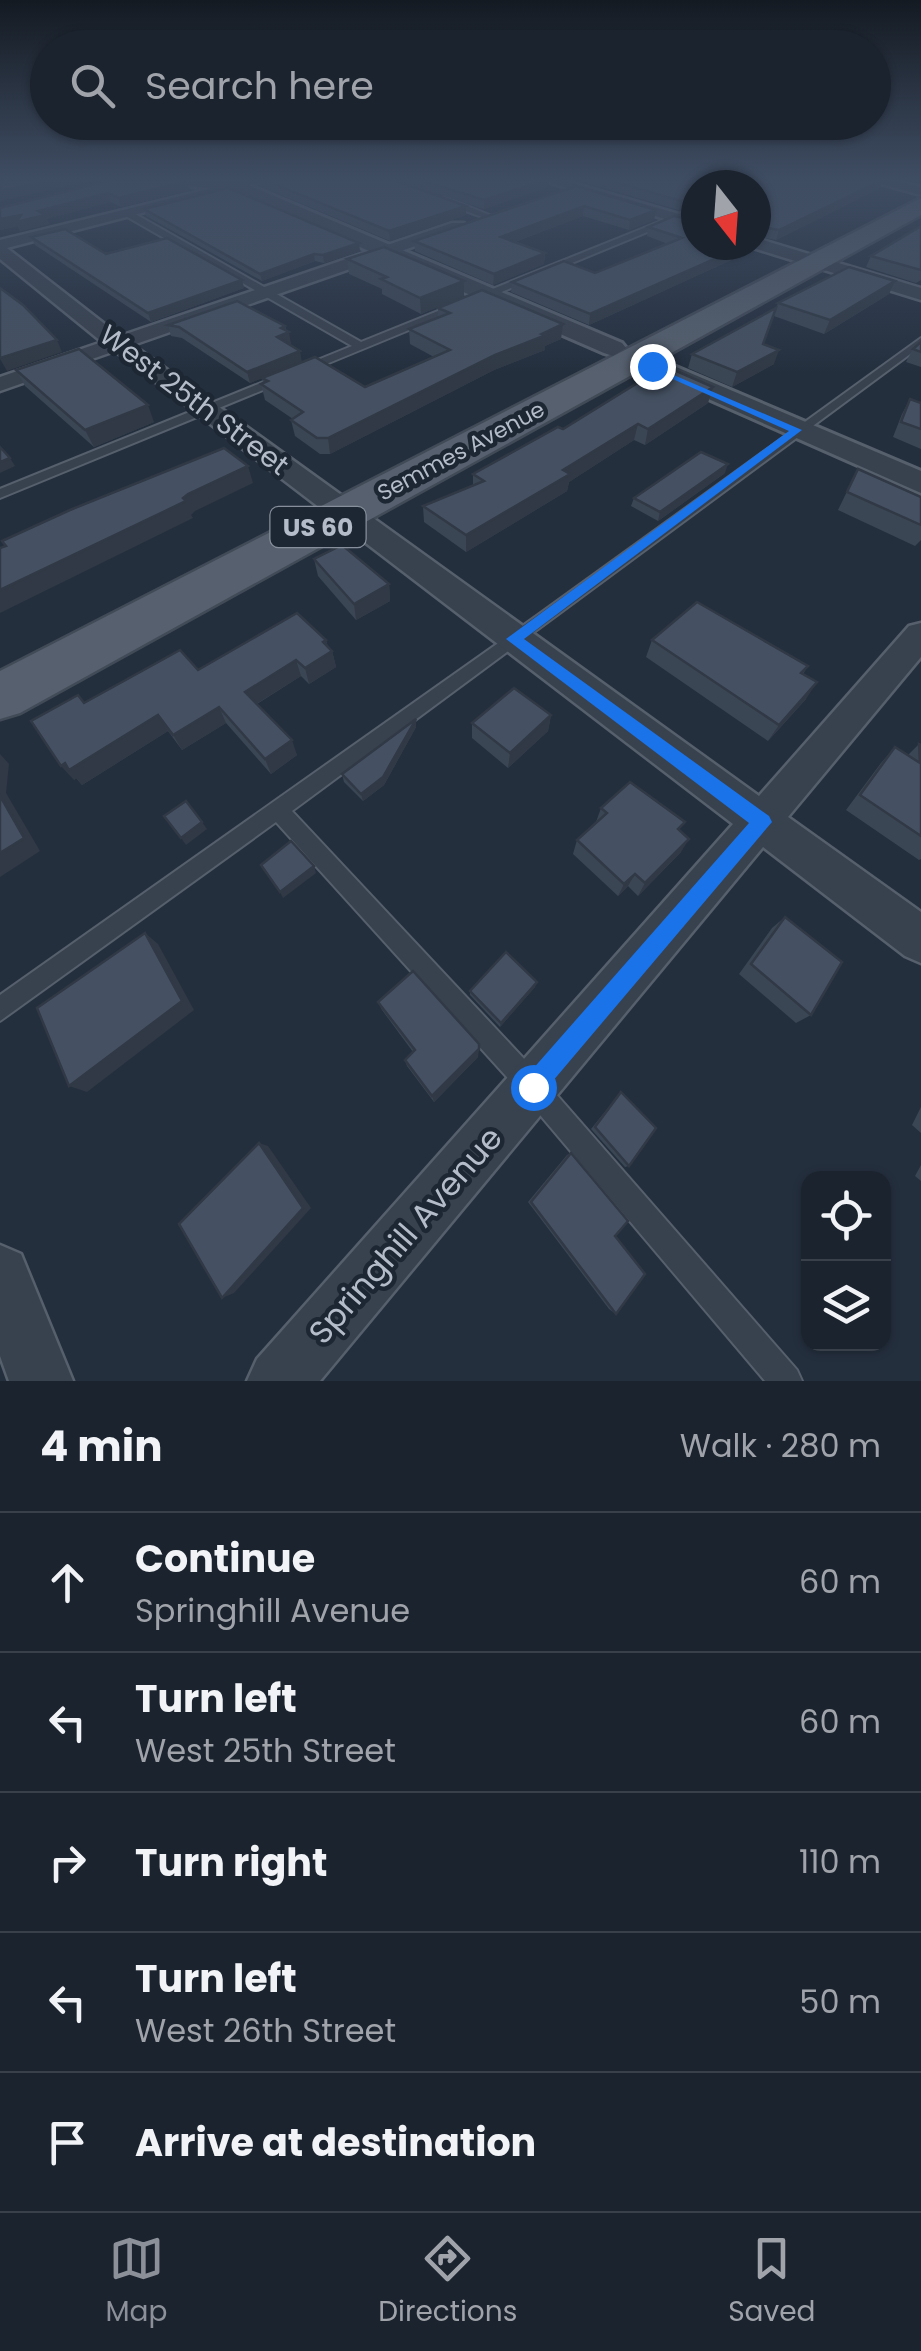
<!DOCTYPE html>
<meta charset="utf-8">
<style>
:root{--surface:#1b232e;--page:#282f3a;--text:#f1f3f6;--muted:#a0a4aa;--line:#39404a;--accent:#8c9099}
body{margin:0;font-family:Poppins,sans-serif;background:var(--page);color:var(--text)}
.controls{position:absolute;right:30px;bottom:30px;display:grid;overflow:hidden;border-radius:20px;box-shadow:0 2px 8px #0004}
.controls button{width:90px;height:90px;display:grid;place-items:center;padding:0;border:0;border-bottom:2px solid var(--line);background:var(--surface);color:var(--text);font:50px sans-serif}
.compass{position:absolute;left:681px;top:170px;width:90px;height:90px;border-radius:50%;background:var(--surface);box-shadow:0 2px 8px #0004;rotate:163deg}
.stop{position:absolute;width:30px;height:30px;margin:-22px;border:8px solid #1a73e8;border-radius:50%;background:#fff}
.stop.end{background:#1a73e8;border-color:#fff;box-shadow:0 2px 10px #0008}
.list{margin:0;padding:0;list-style:none}
h2{display:flex;justify-content:space-between;align-items:center;height:130px;margin:0;padding:0 40px;font-size:42px}
h2 small{font-size:32px;font-weight:400;color:var(--muted)}
.list li{display:grid;grid-template-columns:65px 1fr auto;gap:30px;align-items:center;box-sizing:border-box;height:140px;padding:0 40px;border-top:2px solid var(--line)}
.list b{display:block;font-size:38px;white-space:nowrap}
.list p{margin:0;font-size:32px;white-space:nowrap;color:var(--muted)}
.list em{font-size:32px;font-style:normal;color:var(--muted)}
.icon{flex:none;width:55px;height:55px;fill:none;stroke:currentColor;stroke-width:2;stroke-linecap:round;stroke-linejoin:round}
.map{position:relative;flex:none;width:921px;height:1381px;overflow:hidden}
.search{position:absolute;background:var(--surface);box-shadow:0 2px 8px #0004;left:30px;right:30px;top:30px;height:110px;display:flex;align-items:center;gap:25px;box-sizing:border-box;padding:0 35px;border-radius:55px;color:var(--muted);font-size:38px}
.sheet{height:830px;background:var(--surface)}
nav{display:flex;justify-content:space-around;align-items:center;box-sizing:border-box;height:140px;border-top:2px solid var(--line);background:var(--surface);font-size:28px;color:var(--muted)}
nav a{display:grid;justify-items:center;gap:5px}
nav .on{color:var(--accent)}
.map>svg:first-child{display:block}
.lines{fill:none;stroke-linecap:round;stroke-linejoin:round}
.service-casing{stroke:#565f6c;stroke-width:4}
.minor-casing{stroke:#565f6c;stroke-width:5}
.tertiary-casing{stroke:#565f6c;stroke-width:6}
.primary-casing{stroke:#414a57;stroke-width:5}
.service{fill:#38414e;fill-rule:evenodd}
.minor{fill:#38414e;fill-rule:evenodd}
.tertiary{fill:#38414e;fill-rule:evenodd}
.primary{fill:#56606e;fill-rule:evenodd}
.wall{fill:#3b4654}
.shaded-wall{fill:#303945}
.building{fill:#455162;stroke:#303945;stroke-width:2.5}
.route{fill:#1a73e8}
.labels{text-anchor:middle;dominant-baseline:central;stroke-width:9;stroke-linejoin:round;paint-order:stroke}
.far-street-label{font-size:22px;fill:#b4bcc9;stroke:#1d2633}
.shield{fill:#1d2633;stroke:#878f9c;stroke-width:2.5}
.shield-label{font-size:25px;font-weight:bold;fill:#b4bcc9}
.street-label{font-size:28px;fill:#b4bcc9;stroke:#1d2633}
.near-street-label{font-size:32px;fill:#b4bcc9;stroke:#1d2633}
</style>
<div class="map">
<svg width="921" height="1381" viewBox="0 0 921 1381">
<rect width="100%" height="100%" fill="#242f3e"/>
<g class="lines">
<!-- service casing -->
<g class="service-casing">
<g id="service">
<path d="M441,198h6l45,18 -7,2 -44,-16z"/>
<path d="M696,207v5l-696,286v-9l352,-143 -228,-131v-4h6l231,131z"/>
<path d="M921,338v8l-629,465 250,267 255,292 5,11h-37l-241,-285 -248,-274 -276,199v-26l538,-380z"/>
</g>
</g>
<!-- minor casing -->
<g class="minor-casing">
<g id="minor">
<path d="M246,180h22l-261,68 113,88 332,-113h12v6l-331,116 626,451 150,-170 12,-3v34l-133,160 133,95v51l-16,-7 -142,-109 -443,534h-73l10,-22 476,-535 -618,-473 -115,40v-14l102,-35 -102,-83v-19z"/>
<path d="M542,180h20l134,39v10z"/>
<path d="M867,180h23l31,7v8z"/>
<path d="M756,238l165,50v12l-171,-53 6,-2z"/>
<path d="M0,1245l21,9 52,127h-64l-9,-25z"/>
</g>
</g>
<!-- tertiary casing -->
<g class="tertiary-casing">
<g id="tertiary">
<path d="M173,180l68,2 381,161 4,5 -13,8 -9,-3 -373,-162 -50,-6z"/>
<path d="M636,350l285,121v22l-294,-130 -4,-5 4,-5z"/>
</g>
</g>
<!-- primary casing -->
<g class="primary-casing">
<path id="primary" d="M921,198v17l-901,498 -20,6v-48z"/>
</g>
<!-- service -->
<use href="#service" class="service"/>
<!-- minor -->
<use href="#minor" class="minor"/>
<!-- tertiary -->
<use href="#tertiary" class="tertiary"/>
<!-- primary -->
<use href="#primary" class="primary"/>
</g>
<!-- wall -->
<g class="wall">
<path d="M112,180l78,10 -69,17 -10,-5 -65,17 3,5 -29,7 -2,-5 -18,4v-22z"/>
<path d="M259,180h290l-1,7 -64,22 -81,-26 63,23v9l-76,26 -130,-55z"/>
<path d="M577,180h183l-2,1 2,1 123,-2 -3,8 -104,52 -20,-4v-51h-60l-17,25z"/>
<path d="M576,186l80,24 -2,10 -25,10 -46,-14 -68,26 30,11 -1,11 -51,21 -78,-34 -1,-10z"/>
<path d="M144,209l216,42 -36,12 -9,-2 -53,20 -116,-65z"/>
<path d="M696,221v24h57l-2,6 -162,74 -78,-33 1,-10 83,-9 73,-29 -21,-8 1,-9z"/>
<path d="M921,226v54l-5,3 -50,-16 5,-11z"/>
<path d="M31,237l211,43 2,8 -93,34 -116,-77z"/>
<path d="M347,259l117,22v15l-43,18 -39,-20v-5l-33,-15z"/>
<path d="M895,281l-6,13 -65,40 -50,-18 4,-13z"/>
<path d="M438,308l123,31 -16,7v4l-51,20 -164,84h-10l-25,-18 -4,-16 2,-1 -28,-19 -4,-16 2,-1 -1,-5 -12,5 -68,-45 -11,-2 -3,-11 117,1 6,18h-2l13,18 63,25 69,-30 -24,-13 -1,-15 29,-12z"/>
<path d="M921,342v25l-15,-5 7,-13z"/>
<path d="M763,344l11,20 -42,23 -44,-19 4,-14z"/>
<path d="M16,370l138,52 -60,25 -69,-61z"/>
<path d="M910,399l11,4v46l-28,-12 9,-23z"/>
<path d="M708,403l-63,42 -11,-5 -65,42 -2,9 -101,61 -42,-30 -1,-16 50,-21v-11l90,-45z"/>
<path d="M858,469l63,28v43l-6,6 -77,-36z"/>
<path d="M725,473l-67,48 -27,-15 3,-8z"/>
<path d="M314,559l75,25 1,17 -34,19 -38,-44z"/>
<path d="M326,640l2,7 4,4 4,16 -27,17 -8,-8 -44,28 40,51 -26,19 -45,-51 -44,27 -14,-19 -86,54 -6,-7 -2,2 10,-77 114,-33z"/>
<path d="M652,640l156,26 -5,8 3,25 -38,42 -122,-84z"/>
<path d="M551,715l-3,16 -40,37 -36,-30v-15z"/>
<path d="M416,719v8l-32,58 -21,16 -19,-19 -2,-8z"/>
<path d="M919,744l2,1v114l-2,1 -73,-50 35,-47 14,-16 13,8z"/>
<path d="M601,808l79,23 1,21 -43,44 -10,-10 -10,10 -45,-42 4,-14 19,-18z"/>
<path d="M785,917l26,98 -15,8 -57,-49 33,-46z"/>
<path d="M535,987l-35,40 -30,-32v-4z"/>
<path d="M378,1002l100,55 -44,45 -27,-36 -2,-6 8,-8 -31,-42z"/>
<path d="M621,1092l8,74 -4,1 -34,-38z"/>
<path d="M921,1107v26l-9,-8z"/>
<path d="M571,1153l44,83 1,78 -7,-5 -81,-107 39,-47z"/>
<path d="M921,1165v16l-6,-5z"/>
</g>
<!-- shaded-wall -->
<g class="shaded-wall">
<path d="M52,180h42l-94,21v-10z"/>
<path d="M545,180h4l-1,7 -64,22v-9z"/>
<path d="M883,180l-3,8 -104,52 3,-10z"/>
<path d="M188,181l2,9 -69,17 -3,-9z"/>
<path d="M108,193l3,9 -65,17 3,5 -29,7 -2,-5 -18,4v-11z"/>
<path d="M696,196v9l-17,5 2,-9z"/>
<path d="M466,206v9l-76,26 -1,-10z"/>
<path d="M584,206l-1,10 -82,31v-10z"/>
<path d="M656,210l-2,10 -25,10 1,-10z"/>
<path d="M359,243l1,8 -36,12 -1,-8z"/>
<path d="M746,245h7l-2,6 -162,74 1,-11z"/>
<path d="M545,253l-1,11 -51,21 1,-11z"/>
<path d="M314,254l1,7 -53,20 -2,-7z"/>
<path d="M242,280l2,8 -93,34 -3,-9z"/>
<path d="M464,281v15l-43,18 -1,-16z"/>
<path d="M895,281l-6,13 -65,40 6,-14z"/>
<path d="M563,324l-2,15 -16,7v4l-51,20 -164,84 -2,-16 167,-83z"/>
<path d="M285,326l1,7 3,-1 2,12 -12,4 -2,-11 4,-9z"/>
<path d="M57,340l5,12 -55,19 -7,-12z"/>
<path d="M779,350l-5,14 -42,23 5,-15z"/>
<path d="M300,351l2,11 -52,21 -3,-11z"/>
<path d="M713,387l-5,16 -63,42 3,-16z"/>
<path d="M148,405l6,17 -60,25 -9,-17z"/>
<path d="M638,424l-4,16 -65,42 -2,9 -101,61v-17l97,-65z"/>
<path d="M10,458l5,8 -15,7v-11z"/>
<path d="M728,464l-3,9 -67,48 2,-9z"/>
<path d="M248,466l5,17 -58,28 -4,4 2,3 -193,95v-23l183,-92 5,-4z"/>
<path d="M389,584l1,17 -34,19 -2,-16z"/>
<path d="M326,640l3,13 3,-2 4,16 -27,17 -4,-16 18,-26z"/>
<path d="M296,660l5,16 -50,31 -6,-15z"/>
<path d="M817,682l-11,17 -38,42 11,-16z"/>
<path d="M219,707l7,16 -44,27 -9,-15z"/>
<path d="M158,715l10,16 -86,54 -6,-7 -2,2 -13,-14z"/>
<path d="M551,715l-3,16 -40,37 2,-15z"/>
<path d="M416,719v8l-32,58 -21,16 -2,-7z"/>
<path d="M292,740l5,15 -26,19 -6,-15z"/>
<path d="M0,754l9,10 -3,29 34,58 -40,26z"/>
<path d="M202,822l5,7 -21,16 -5,-7z"/>
<path d="M689,839l-8,13 -43,44 7,-13z"/>
<path d="M314,866l2,7 -33,25 -3,-6z"/>
<path d="M635,874l-7,12 -10,10 6,-12z"/>
<path d="M145,933l13,11 36,66 -107,82 -18,-6z"/>
<path d="M537,982l-2,5 -35,40 1,-4z"/>
<path d="M479,1049l-1,8 -44,45 -2,-6z"/>
<path d="M259,1143l9,3 43,62 -77,85 -12,5z"/>
</g>
<!-- building -->
<g class="building">
<path d="M0,180h52l-52,11z"/>
<path d="M112,180h71l5,1 -70,17 -10,-5 -70,18 7,4 -29,7 5,-7 -21,4v-11z"/>
<path d="M264,180h130l72,26 -77,25z"/>
<path d="M420,180h125l-61,20z"/>
<path d="M608,180h147l5,2 5,-2h117l-103,50 -23,-4v-41h-60v11l-15,5z"/>
<path d="M576,186l80,24 -26,10 -46,-14 -83,31 44,16 -51,21 -80,-33z"/>
<path d="M228,188l131,55 -36,12 -9,-1 -54,20 -116,-65z"/>
<path d="M674,216l22,5v24h50l-156,69 -78,-32 52,-21 31,12 87,-35 -34,-11z"/>
<path d="M921,226v44l-50,-14z"/>
<path d="M65,229l41,25 61,-16 75,42 -94,33 -117,-76z"/>
<path d="M384,247l80,34 -44,17 -39,-19 6,-2 -40,-18z"/>
<path d="M849,267l46,14 -65,39 -52,-17z"/>
<path d="M0,288l23,17 34,35 -57,18z"/>
<path d="M482,290l81,34 -21,10 4,1 -51,20 -167,83h-11l-26,-18 12,-8 -42,-28 7,-3 -6,-3 53,-21 50,30 85,-37 -41,-21 41,-16 -12,-5z"/>
<path d="M237,301l48,25 -4,2 8,4 -12,5 23,14 -53,21 -68,-45 -11,-2z"/>
<path d="M776,308l-13,36 16,6 -42,22 -45,-18z"/>
<path d="M921,342v10l-8,-3z"/>
<path d="M79,349l69,56 -63,25 -69,-60z"/>
<path d="M665,366l48,21 -65,42 -10,-5 -75,46 7,4 -104,61 -43,-29 61,-25 -11,-7 85,-47 5,2z"/>
<path d="M910,399l11,4v26l-20,-7z"/>
<path d="M0,447l10,11 -10,4z"/>
<path d="M224,448l24,18 -60,28 -5,4 3,3 -186,89v-42l6,-2 -4,-5 68,-31z"/>
<path d="M701,452l27,12 -68,48 -26,-14z"/>
<path d="M858,469l63,28v28l-74,-33z"/>
<path d="M342,545l47,39 -35,20 -40,-45z"/>
<path d="M697,602l111,64 -7,7 16,9 -38,43 -127,-85z"/>
<path d="M297,613l29,27 -3,2 9,9 -27,17 -9,-8 -51,32 47,48 -27,19 -46,-52 -46,28 -15,-20 -89,55 -4,-7 -4,3 -30,-45 47,-26 6,8 96,-53 18,20z"/>
<path d="M514,688l37,27 -41,38 -38,-30z"/>
<path d="M416,719l-33,58 -22,17 -19,-20z"/>
<path d="M919,744l2,1v91l-61,-41 35,-48 25,16z"/>
<path d="M630,782l55,40 -7,7 11,10 -44,44 -10,-9 -11,10 -47,-44 30,-27 -6,-5z"/>
<path d="M0,796l24,42 -24,15z"/>
<path d="M186,801l16,21 -21,16 -17,-22z"/>
<path d="M291,841l23,25 -34,26 -19,-27z"/>
<path d="M785,917l57,45 -31,53 -60,-51z"/>
<path d="M145,933l37,68 -113,85 -32,-78z"/>
<path d="M506,952l31,30 -36,41 -31,-32z"/>
<path d="M413,971l66,73v5l-47,47 -27,-36 10,-10 -37,-48z"/>
<path d="M621,1092l35,36 -27,38 -34,-39z"/>
<path d="M259,1143l44,65 -81,90 -43,-74z"/>
<path d="M571,1153l57,68 -13,15 30,38 -29,40 -85,-112z"/>
</g>
<!-- sky -->
<linearGradient id="sky" x2="0" y2="1"><stop stop-color="#141a22"/><stop offset="0.48" stop-color="#3f4d63"/><stop offset="1" stop-color="#3f4d63" stop-opacity="0"/></linearGradient>
<rect width="921" height="373" fill="url(#sky)"/>
<!-- route -->
<path class="route" d="M648,364l154,66 -278,209 245,177 3,6 -231,273 -8,4 -9,-4 -3,-8 3,-8 225,-256 -243,-184 283,-208 -141,-63z"/>
<g class="labels">
<!-- far-street labels -->
<g class="far-street-label">
<text transform="translate(461 451) rotate(-28)">Semmes Avenue</text>
</g>
<!-- shield labels -->
<rect class="shield" x="270.5" y="507" width="95" height="40" rx="8"/>
<g class="shield-label">
<text x="318" y="527">US 60</text>
</g>
<!-- street labels -->
<g class="street-label">
<text transform="translate(194 400) rotate(37)">West 25th Street</text>
</g>
<!-- near-street labels -->
<g class="near-street-label">
<text transform="translate(405 1235) rotate(-49)">Springhill Avenue</text>
</g>
</g>
</svg>
<div class="controls">
<button><svg class="icon" aria-label="locate" viewBox="0 0 24 24"><circle cx="12" cy="12" r="6"/><path d="M12 2v4M12 18v4M2 12h4M18 12h4"/></svg></button>
<button><svg class="icon" aria-label="layers" viewBox="0 0 24 24"><path d="M12 4l9 5-9 5-9-5zM3 14l9 5 9-5"/></svg></button>
</div>
<svg class="compass" viewBox="-18 -18 36 36"><path d="M0-13l5 13h-10z" fill="#e53935"/><path d="M0 13l5-13h-10z" fill="#a0a4aa"/></svg>
<div class="stop" style="left:533px;top:1087px"></div>
<div class="stop end" style="left:652px;top:366px"></div>
<div class="search"><svg class="icon" aria-label="search" viewBox="0 0 24 24"><circle cx="10" cy="10" r="6"/><path d="M15 15l6 6"/></svg>Search here</div>
</div>
<section class="sheet">
<h2>4 min<small>Walk · 280 m</small></h2>
<ul class="list">
<li><svg class="icon" aria-label="ahead" viewBox="0 0 24 24"><path d="M12 20V5M6 11l6-6 6 6"/></svg><div><b>Continue</b><p>Springhill Avenue</p></div><em>60 m</em></li>
<li><svg class="icon" aria-label="left" viewBox="0 0 24 24"><path d="M17 20v-9H6M10 6l-5 5 5 5"/></svg><div><b>Turn left</b><p>West 25th Street</p></div><em>60 m</em></li>
<li><svg class="icon" aria-label="right" viewBox="0 0 24 24"><path d="M7 20v-9h11M14 6l5 5-5 5"/></svg><div><b>Turn right</b></div><em>110 m</em></li>
<li><svg class="icon" aria-label="left" viewBox="0 0 24 24"><path d="M17 20v-9H6M10 6l-5 5 5 5"/></svg><div><b>Turn left</b><p>West 26th Street</p></div><em>50 m</em></li>
<li><svg class="icon" aria-label="arrive" viewBox="0 0 24 24"><path d="M6 21V4h12l-3 4 3 4H6"/></svg><div><b>Arrive at destination</b></div></li>
</ul>
</section>
<nav>
<a class="on"><svg class="icon" aria-label="map" viewBox="0 0 24 24"><path d="M3 6l6-2 6 2 6-2v14l-6 2-6-2-6 2zM9 4v14M15 6v14"/></svg>Map</a>
<a><svg class="icon" aria-label="directions" viewBox="0 0 24 24"><path d="M12 3l9 9-9 9-9-9zM9 14v-3h6M13 9l2 2-2 2"/></svg>Directions</a>
<a><svg class="icon" aria-label="saved" viewBox="0 0 24 24"><path d="M7 4h10v16l-5-4-5 4z"/></svg>Saved</a>
</nav>
